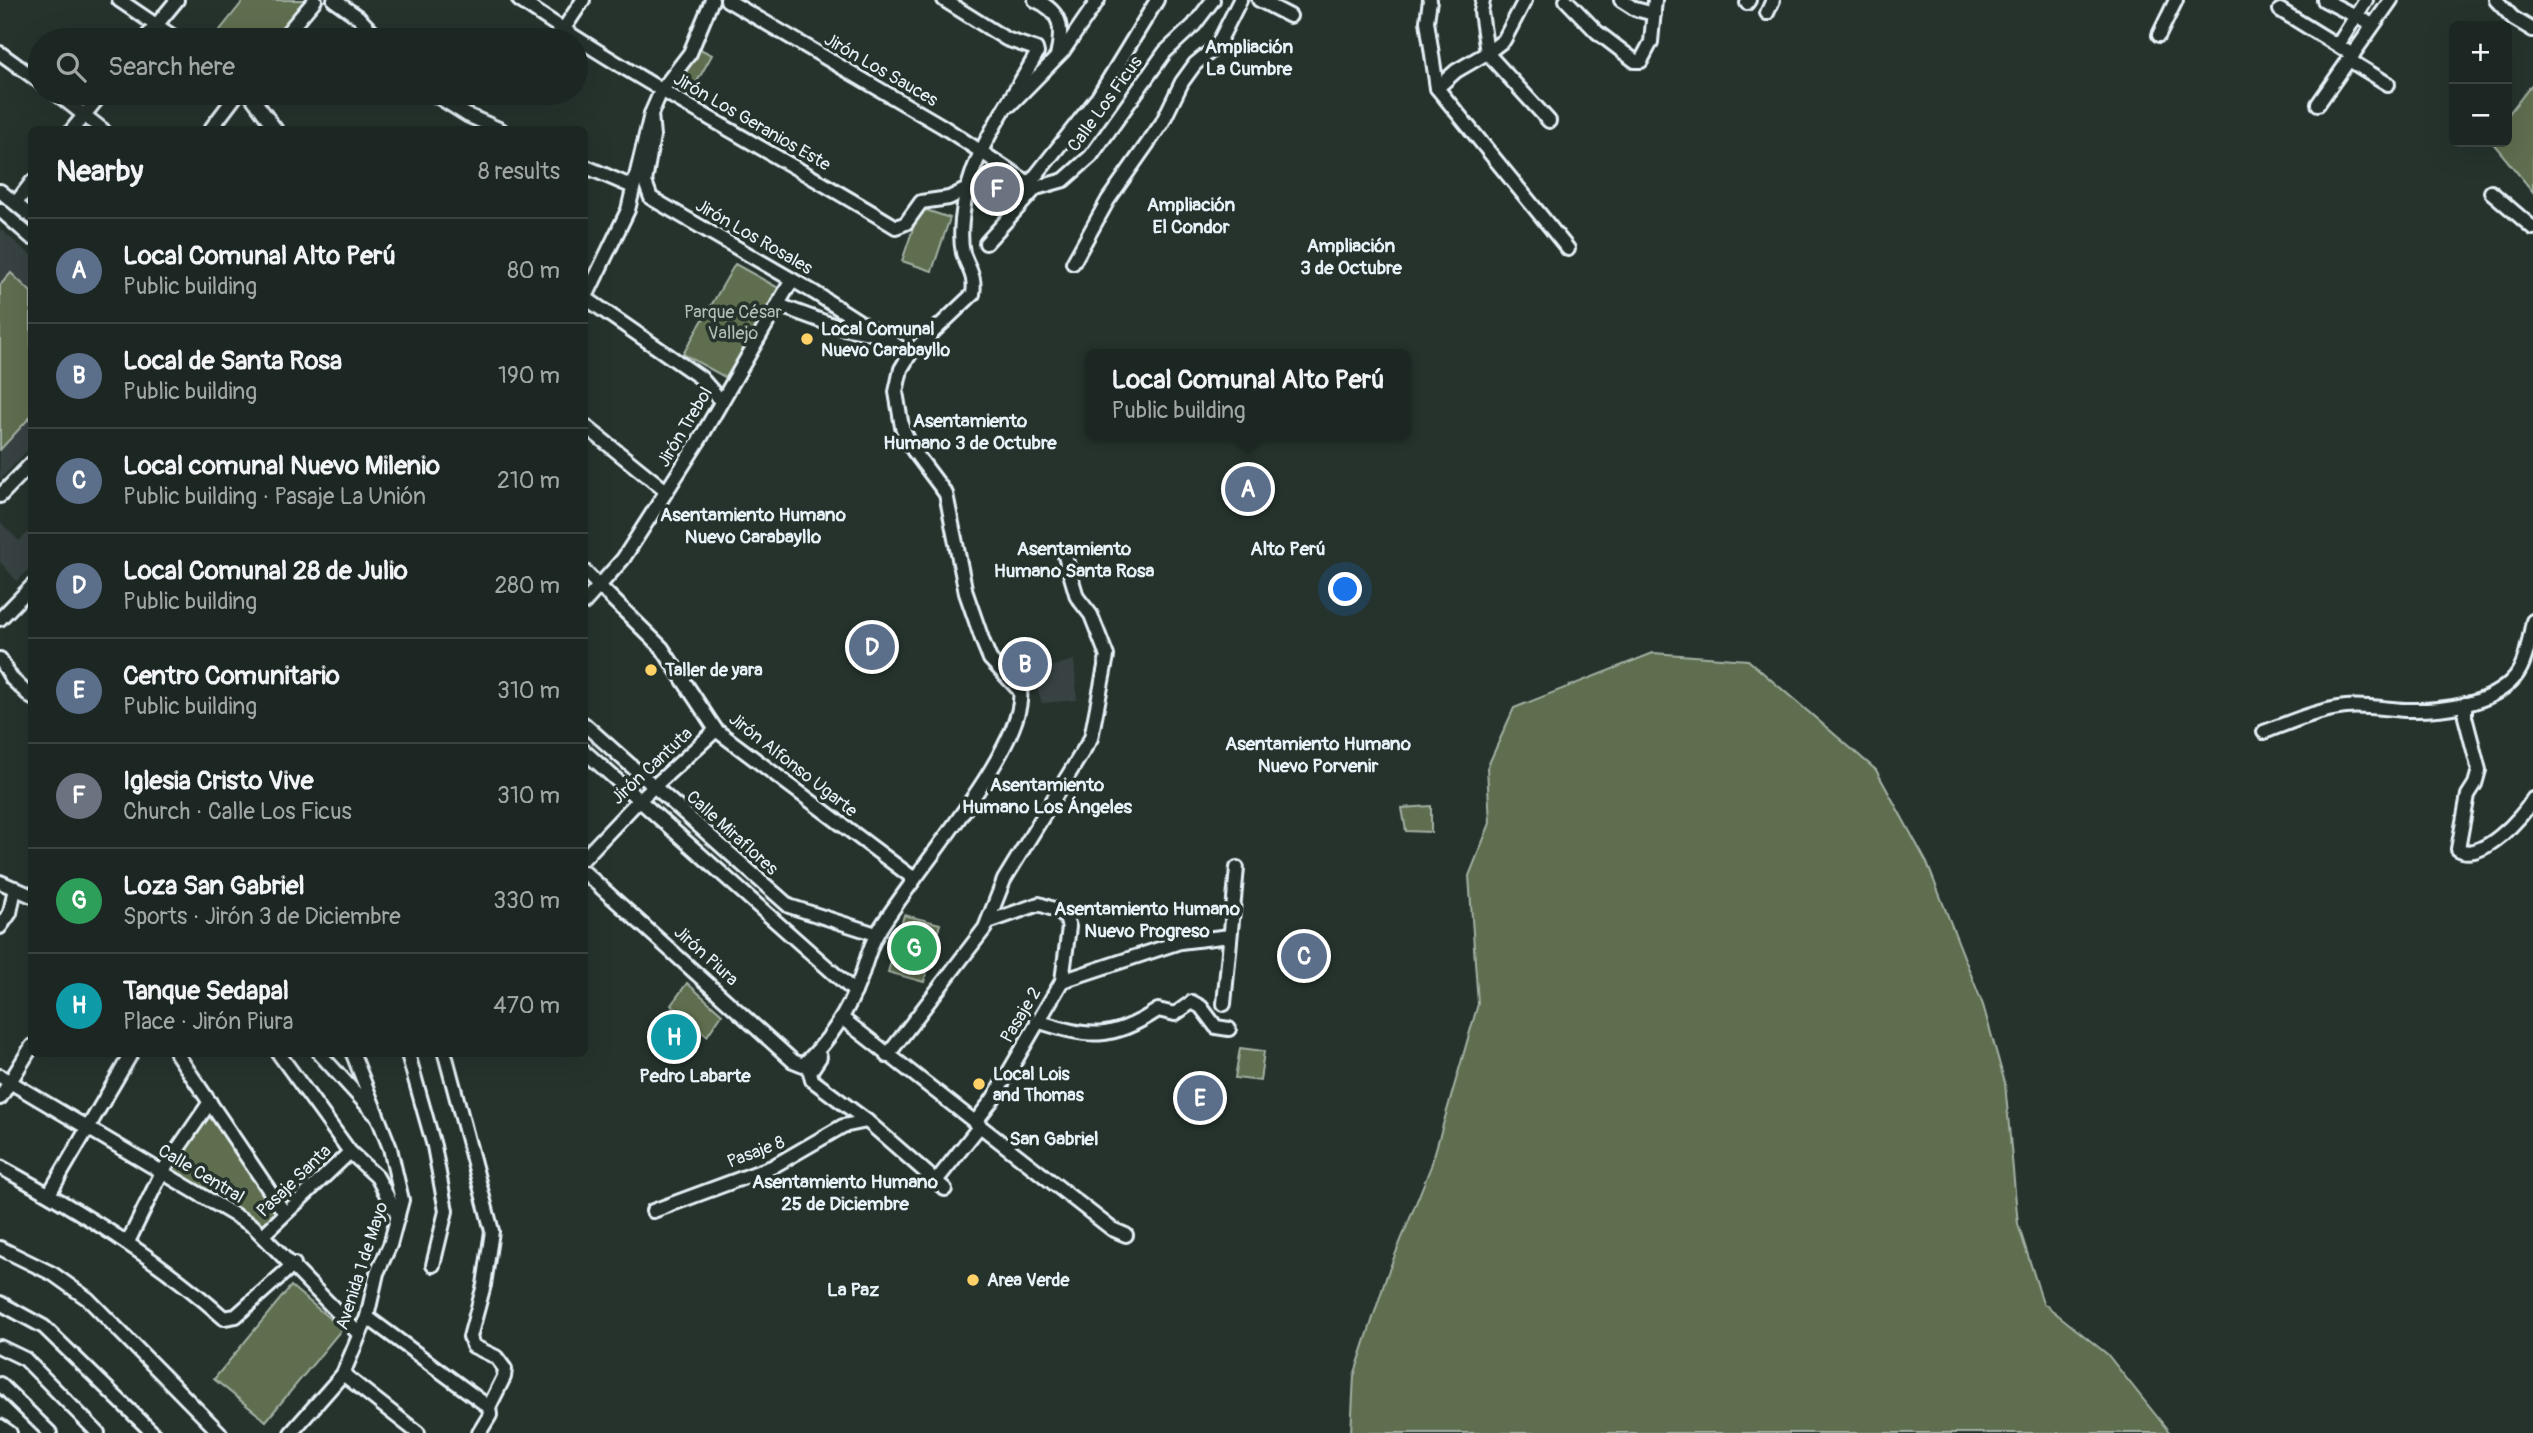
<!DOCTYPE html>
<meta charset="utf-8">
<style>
:root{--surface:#1c2622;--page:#252e2a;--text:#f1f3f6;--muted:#a0a5a5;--line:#3a4340;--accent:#ea580c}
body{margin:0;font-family:Pangolin,sans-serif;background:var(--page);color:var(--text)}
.controls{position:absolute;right:21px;top:21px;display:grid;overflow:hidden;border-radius:10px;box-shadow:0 7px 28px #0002}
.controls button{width:63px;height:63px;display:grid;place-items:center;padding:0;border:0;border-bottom:2px solid var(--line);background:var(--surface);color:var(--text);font:35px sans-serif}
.you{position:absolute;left:1346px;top:590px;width:24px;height:24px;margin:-18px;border:5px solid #fff;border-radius:50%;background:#1a73e8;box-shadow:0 0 0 10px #1a73e833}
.badge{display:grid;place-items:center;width:46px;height:46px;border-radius:50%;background:var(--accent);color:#fff;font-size:23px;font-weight:700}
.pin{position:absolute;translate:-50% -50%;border:4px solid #fff;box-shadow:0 2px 7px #0006}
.popup{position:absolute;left:1085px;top:349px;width:326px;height:91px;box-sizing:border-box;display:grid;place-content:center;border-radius:10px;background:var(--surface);filter:drop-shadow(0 2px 5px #0005);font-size:23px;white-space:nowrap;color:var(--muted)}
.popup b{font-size:26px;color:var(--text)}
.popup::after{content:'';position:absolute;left:50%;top:100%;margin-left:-14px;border:14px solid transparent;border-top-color:var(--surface)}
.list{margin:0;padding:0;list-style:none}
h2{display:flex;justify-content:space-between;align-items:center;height:91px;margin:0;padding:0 28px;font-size:30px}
h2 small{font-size:23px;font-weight:400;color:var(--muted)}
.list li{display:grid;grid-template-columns:46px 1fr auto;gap:21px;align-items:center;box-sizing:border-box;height:105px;padding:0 28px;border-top:2px solid var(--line)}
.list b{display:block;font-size:26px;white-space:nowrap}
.list p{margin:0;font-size:23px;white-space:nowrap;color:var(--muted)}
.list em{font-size:23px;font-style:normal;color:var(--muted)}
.icon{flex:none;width:38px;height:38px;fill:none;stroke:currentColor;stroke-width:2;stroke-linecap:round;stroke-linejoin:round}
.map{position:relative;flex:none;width:2533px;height:1433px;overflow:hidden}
.search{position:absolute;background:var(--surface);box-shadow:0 7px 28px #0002;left:28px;top:28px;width:560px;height:77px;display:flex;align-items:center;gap:18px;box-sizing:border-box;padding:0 24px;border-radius:38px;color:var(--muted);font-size:26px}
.panel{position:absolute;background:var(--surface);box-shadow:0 7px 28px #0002;left:28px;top:126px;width:560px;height:931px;border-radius:10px}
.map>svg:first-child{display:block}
.built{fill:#384343}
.green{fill:#5f6e50;stroke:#a4b0a4;stroke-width:2}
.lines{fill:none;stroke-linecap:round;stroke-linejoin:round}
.minor-casing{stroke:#e8f1f8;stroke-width:18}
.minor{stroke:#26332d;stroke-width:12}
.poi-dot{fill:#ffd166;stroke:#26332d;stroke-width:2.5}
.labels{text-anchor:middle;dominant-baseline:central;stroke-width:7;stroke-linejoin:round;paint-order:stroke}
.street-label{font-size:18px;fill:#e8f1f8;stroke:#26332d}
.park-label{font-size:18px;fill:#b1bdb5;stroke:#26332d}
.poi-label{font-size:18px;font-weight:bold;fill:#e8f1f8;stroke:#26332d;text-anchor:start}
.neighbourhood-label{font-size:19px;font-weight:bold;fill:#e8f1f8;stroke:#26332d}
</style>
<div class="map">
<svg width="2533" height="1433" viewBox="0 0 2533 1433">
<rect width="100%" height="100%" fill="#26332d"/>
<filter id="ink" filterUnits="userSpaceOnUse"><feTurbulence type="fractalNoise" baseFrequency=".0143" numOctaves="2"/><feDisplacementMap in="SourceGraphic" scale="14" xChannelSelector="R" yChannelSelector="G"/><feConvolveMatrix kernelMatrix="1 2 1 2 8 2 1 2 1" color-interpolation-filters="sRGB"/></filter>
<g filter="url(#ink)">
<!-- built -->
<g class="built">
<path d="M0,229l32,27 -1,190 -31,34z"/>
<path d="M0,522l19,19 12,-12v38l-14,14 -17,-19z"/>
<path d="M1074,660l3,40 -35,3 -10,-31z"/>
</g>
<!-- green -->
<g class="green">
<path d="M244,0h66l-34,40h-64z"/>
<path d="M700,49l12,6 -19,34 -13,-7z"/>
<path d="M2533,83v109l-41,-50h15v-26z"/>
<path d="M920,208l30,10 -18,53 -30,-10z"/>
<path d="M735,264l47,26 -52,90 -47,-26z"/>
<path d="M11,273l20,19v124l-31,34v-165z"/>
<path d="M1653,653l95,7 128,110 51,93 56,142 22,78 13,141 25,79 64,51 63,79h-819l3,-57 33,-101 44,-109 47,-162 -9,-128 21,-53 -3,-55 27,-60z"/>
<path d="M1431,806v26l-25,-1 -4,-23z"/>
<path d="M904,915l36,9 -16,58 -36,-10z"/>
<path d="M687,983l35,31 -15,22 -36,-31z"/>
<path d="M1240,1048l24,3 -4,30 -25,-3z"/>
<path d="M210,1110l69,102 -16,16 -93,-58z"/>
<path d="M291,1286l51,43 -76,92 -52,-42z"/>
</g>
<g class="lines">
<!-- minor casing -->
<g class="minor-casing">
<g id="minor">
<path d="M119,0l59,40"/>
<path d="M334,0l24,17 22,23"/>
<path d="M519,0c121,83 252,151 377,227l10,-4 15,-21 28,-4 18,-9"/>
<path d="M727,0l215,126 94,62"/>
<path d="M1035,0c28,12 28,29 22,56"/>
<path d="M1259,0l31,16"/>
<path d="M1430,0l-3,21 10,67 131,161"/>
<path d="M1525,0l-21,40 -17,13 62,68"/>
<path d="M1566,0l31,32 38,29h6l10,-19 4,-42"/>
<path d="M1621,0l14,9 19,5"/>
<path d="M2324,0l49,25"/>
<path d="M2496,0l17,18 20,12"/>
<path d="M1747,3l2,-3"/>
<path d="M2280,10l73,45"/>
<path d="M1767,13l6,-13"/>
<path d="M563,30l20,-30"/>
<path d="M2159,35l17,-35"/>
<path d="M144,40l33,-40"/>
<path d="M281,40l34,-40"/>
<path d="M2338,45l28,-45"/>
<path d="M0,53l40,29"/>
<path d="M2349,60l39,24"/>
<path d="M1437,88l19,-17 31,-18 -6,-41 2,-12"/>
<path d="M56,93l47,37"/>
<path d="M249,93l27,37"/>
<path d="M432,93l35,22 34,15"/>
<path d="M2318,104l73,-104"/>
<path d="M1010,105l53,-54 35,-51"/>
<path d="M651,114l2,22 -8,46 6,16 164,95 95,61"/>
<path d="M72,130l30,-37"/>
<path d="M210,130l28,-37"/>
<path d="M584,166l49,21"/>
<path d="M1029,184l69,-87 59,-97"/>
<path d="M0,191l32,26"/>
<path d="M2491,192l42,36"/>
<path d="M16,203l16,-21"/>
<path d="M0,210l32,28"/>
<path d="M986,243l50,-55 28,-8 27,-24 74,-104 29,-27 19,-25"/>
<path d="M1073,263l35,-63 54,-77 20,-41 13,-18 22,-18 23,-46"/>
<path d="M584,297l117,81 20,23"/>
<path d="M584,301l44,-91 23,-96 10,-23 29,-38 22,-53"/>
<path d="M778,305l60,22 37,7"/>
<path d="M584,425l82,66"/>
<path d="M0,496l32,-33"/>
<path d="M584,571l78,77 54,82 197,148"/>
<path d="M584,603l39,-44 77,-120 92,-159"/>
<path d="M0,619l32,-33"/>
<path d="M0,659l12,20 20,19"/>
<path d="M2465,704v13l14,53 -4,14 -7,11 -10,54c23,14 65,-32 75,-50"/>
<path d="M584,724l205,182 87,28"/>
<path d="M2264,732c27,-10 53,-22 82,-25 18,-2 40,2 59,3 35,1 86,-4 110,-33 12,-15 14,-38 18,-56"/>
<path d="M584,751l271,241"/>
<path d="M584,858l54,-57 78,-71"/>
<path d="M584,872l209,189 10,4c28,-26 44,-52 58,-88 5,-15 9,-32 17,-45 29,-51 150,-187 142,-241l-30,-32 -7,-17 -17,-49 -20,-99 -33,-44 -11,-23 -6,-35 5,-23 9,-15 63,-60c3,-18 -5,-26 -10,-41 -2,-9 -2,-23 -1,-33 5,-64 46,-113 75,-167l-1,-4 -30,-10 -62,-39"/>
<path d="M0,882l32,14"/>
<path d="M0,927l10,-14 5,-25"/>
<path d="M1062,981l118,-39 50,-6"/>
<path d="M1224,1004l13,-136"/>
<path d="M843,1019l269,210 14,6"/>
<path d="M1037,1021c52,17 74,20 121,-11l17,4 17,-12 9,5 15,20 13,2"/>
<path d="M177,1054l107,158"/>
<path d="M279,1054l71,98 27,25 21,39"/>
<path d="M320,1054l54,59"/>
<path d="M408,1054l26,92 12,65 -13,54"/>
<path d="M445,1054l47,177 -8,54 -14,52 3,9 23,11 9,12 -1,8 -15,30"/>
<path d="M887,1056l98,-128 19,-48 87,-142 16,-82 -16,-41 -14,-18 -12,-41"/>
<path d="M820,1057l-10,15 2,8 55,41 78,68"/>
<path d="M0,1076l253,150 106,108"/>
<path d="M0,1098l32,-52"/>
<path d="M976,1121l17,-22 69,-118 7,-54 -3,-9 -10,-8 -17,-6 -51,18"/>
<path d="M0,1167c80,44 156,90 224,151l12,-2 58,-52"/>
<path d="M936,1181l43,-54"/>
<path d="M49,1194l82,-140"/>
<path d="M653,1211l119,-44 71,-41 24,-5"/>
<path d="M263,1235l87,-83"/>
<path d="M128,1242l34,-70 48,-70"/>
<path d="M0,1248l53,26 35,25 132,134"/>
<path d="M0,1303l44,24 109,106"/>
<path d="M367,1317l122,90 1,8 -11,18"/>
<path d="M0,1347l25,12 73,74"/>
<path d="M343,1374l75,59"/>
<path d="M0,1384l50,49"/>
<path d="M0,1426l10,7"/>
<path d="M291,1433l52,-59 24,-57 10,-44 13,-28 12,-45 -12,-52 -37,-94"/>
</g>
</g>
<!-- minor -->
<use href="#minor" class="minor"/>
</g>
</g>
<!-- markers -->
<g class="poi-dot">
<circle cx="807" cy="339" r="7"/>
<circle cx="651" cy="670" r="7"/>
<circle cx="979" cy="1084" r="7"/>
<circle cx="973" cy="1280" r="7"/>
</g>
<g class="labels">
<!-- street labels -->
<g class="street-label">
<text transform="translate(881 70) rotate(30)">Jirón Los Sauces</text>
<text transform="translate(1105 104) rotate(-54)">Calle Los Ficus</text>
<text transform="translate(752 122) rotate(30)">Jirón Los Geranios Este</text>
<text transform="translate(754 237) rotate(30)">Jirón Los Rosales</text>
<text transform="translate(685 427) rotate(-59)">Jirón Trebol</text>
<text transform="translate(793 765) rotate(38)">Jirón Alfonso Ugarte</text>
<text transform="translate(652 766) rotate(-43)">Jirón Cantuta</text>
<text transform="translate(732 833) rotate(42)">Calle Miraflores</text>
<text transform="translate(706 956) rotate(42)">Jirón Piura</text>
<text transform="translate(1021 1015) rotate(-59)">Pasaje 2</text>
<text transform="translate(756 1152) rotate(-21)">Pasaje 8</text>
<text transform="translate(201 1174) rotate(31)">Calle Central</text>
<text transform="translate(294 1181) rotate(-44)">Pasaje Santa</text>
<text transform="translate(362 1266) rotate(-72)">Avenida 1 de Mayo</text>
</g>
<!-- park labels -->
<g class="park-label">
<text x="733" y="312">Parque César<tspan x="733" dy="21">Vallejo</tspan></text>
</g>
<!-- poi labels -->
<g class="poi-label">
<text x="821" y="329">Local Comunal<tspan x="821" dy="21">Nuevo Carabayllo</tspan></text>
<text x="665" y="670">Taller de yara</text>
<text x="993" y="1074">Local Lois<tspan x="993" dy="21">and Thomas</tspan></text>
<text x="987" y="1280">Area Verde</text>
</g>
<!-- neighbourhood labels -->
<g class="neighbourhood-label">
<text x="1249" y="47">Ampliación<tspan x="1249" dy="22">La Cumbre</tspan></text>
<text x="1191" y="205">Ampliación<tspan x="1191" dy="22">El Condor</tspan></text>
<text x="1351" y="246">Ampliación<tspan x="1351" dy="22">3 de Octubre</tspan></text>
<text x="970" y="421">Asentamiento<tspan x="970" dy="22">Humano 3 de Octubre</tspan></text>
<text x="753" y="515">Asentamiento Humano<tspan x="753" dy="22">Nuevo Carabayllo</tspan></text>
<text x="1074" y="549">Asentamiento<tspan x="1074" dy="22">Humano Santa Rosa</tspan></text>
<text x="1288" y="549">Alto Perú</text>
<text x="1318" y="744">Asentamiento Humano<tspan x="1318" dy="22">Nuevo Porvenir</tspan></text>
<text x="1047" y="785">Asentamiento<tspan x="1047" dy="22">Humano Los Ángeles</tspan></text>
<text x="1147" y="909">Asentamiento Humano<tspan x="1147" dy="22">Nuevo Progreso</tspan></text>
<text x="695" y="1076">Pedro Labarte</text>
<text x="1054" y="1139">San Gabriel</text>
<text x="845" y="1182">Asentamiento Humano<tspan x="845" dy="22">25 de Diciembre</tspan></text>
<text x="853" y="1290">La Paz</text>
</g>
</g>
</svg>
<div class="controls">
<button>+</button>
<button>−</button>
</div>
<div class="you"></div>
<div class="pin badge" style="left:1248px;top:489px;background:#5c6f8a">A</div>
<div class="popup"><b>Local Comunal Alto Perú</b>Public building</div>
<div class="pin badge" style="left:1025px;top:664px;background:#5c6f8a">B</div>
<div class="pin badge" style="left:1304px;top:956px;background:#5c6f8a">C</div>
<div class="pin badge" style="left:872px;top:647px;background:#5c6f8a">D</div>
<div class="pin badge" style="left:1200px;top:1098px;background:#5c6f8a">E</div>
<div class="pin badge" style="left:997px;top:189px;background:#6b7280">F</div>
<div class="pin badge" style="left:914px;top:948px;background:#2e9e5b">G</div>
<div class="pin badge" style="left:674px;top:1037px;background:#0f9aa8">H</div>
<div class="search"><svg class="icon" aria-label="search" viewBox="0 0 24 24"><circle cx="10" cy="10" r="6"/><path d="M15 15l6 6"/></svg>Search here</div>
<section class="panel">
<h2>Nearby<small>8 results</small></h2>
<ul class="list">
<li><span class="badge" style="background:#5c6f8a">A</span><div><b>Local Comunal Alto Perú</b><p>Public building</p></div><em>80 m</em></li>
<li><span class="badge" style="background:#5c6f8a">B</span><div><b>Local de Santa Rosa</b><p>Public building</p></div><em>190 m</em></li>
<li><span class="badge" style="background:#5c6f8a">C</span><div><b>Local comunal Nuevo Milenio</b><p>Public building · Pasaje La Unión</p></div><em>210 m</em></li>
<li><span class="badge" style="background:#5c6f8a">D</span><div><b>Local Comunal 28 de Julio</b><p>Public building</p></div><em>280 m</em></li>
<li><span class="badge" style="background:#5c6f8a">E</span><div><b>Centro Comunitario</b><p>Public building</p></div><em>310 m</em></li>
<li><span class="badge" style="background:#6b7280">F</span><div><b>Iglesia Cristo Vive</b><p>Church · Calle Los Ficus</p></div><em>310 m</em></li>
<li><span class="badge" style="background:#2e9e5b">G</span><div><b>Loza San Gabriel</b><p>Sports · Jirón 3 de Diciembre</p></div><em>330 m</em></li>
<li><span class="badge" style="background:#0f9aa8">H</span><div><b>Tanque Sedapal</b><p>Place · Jirón Piura</p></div><em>470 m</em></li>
</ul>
</section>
</div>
